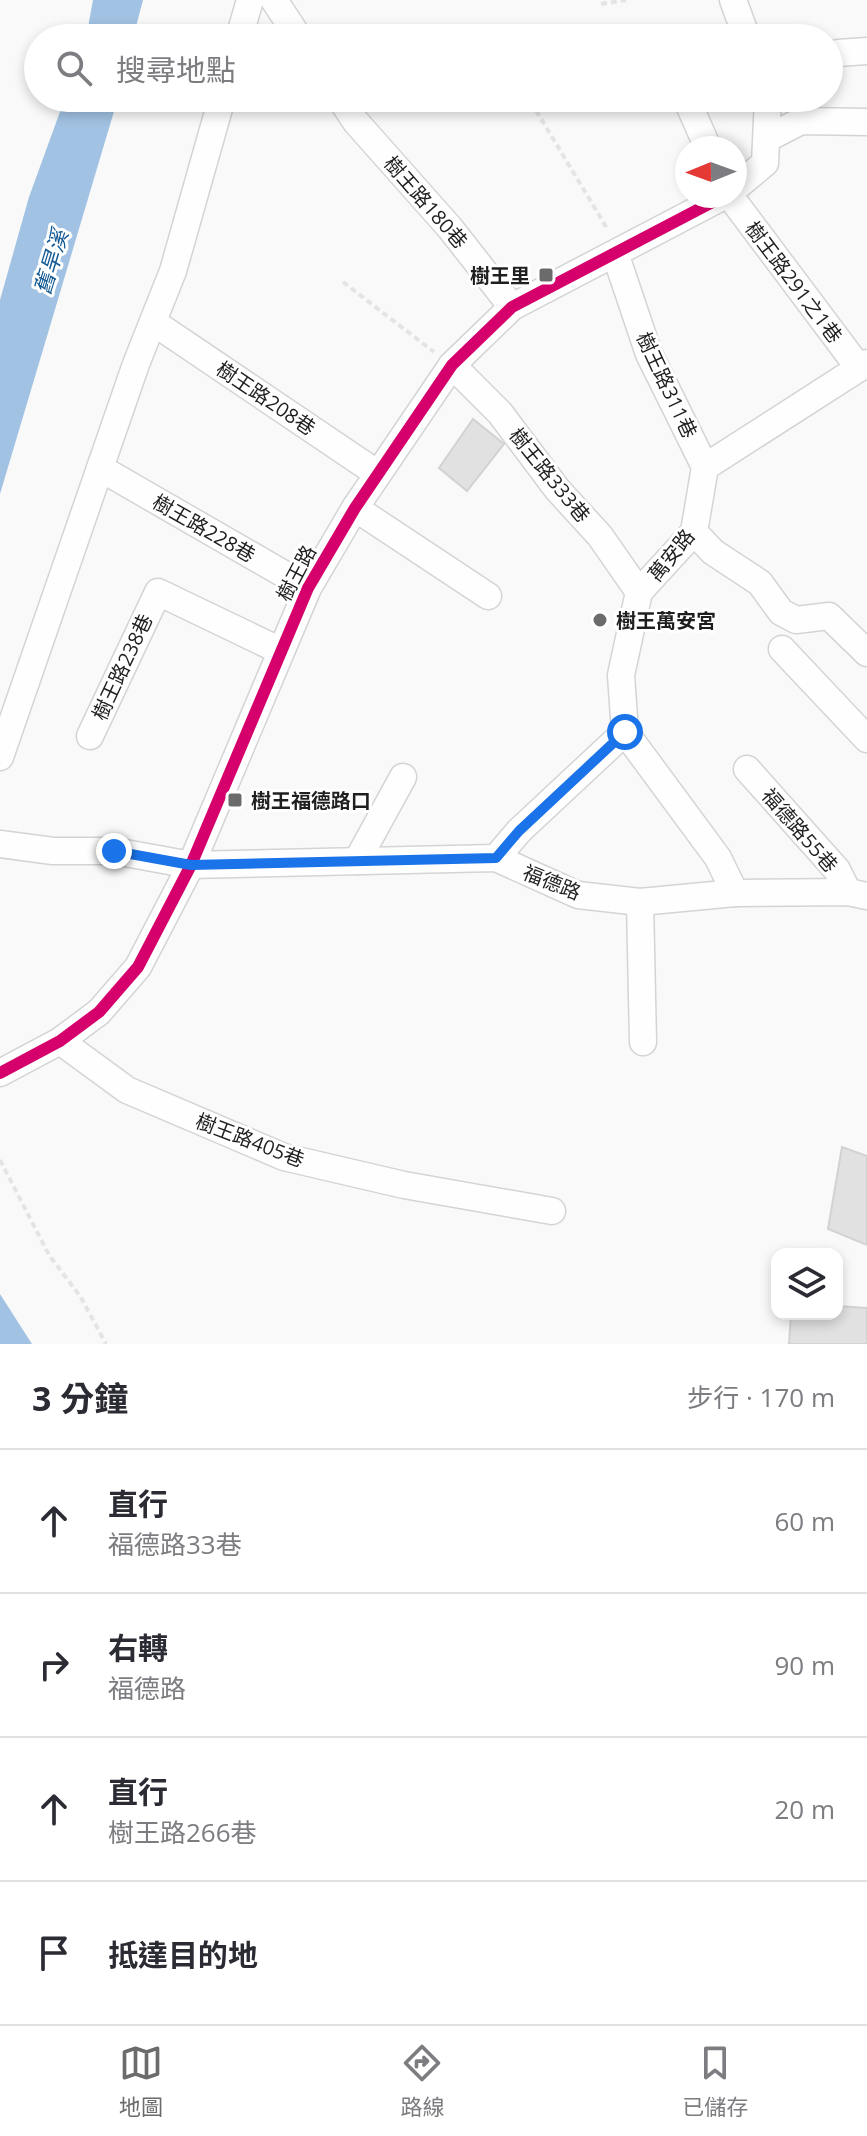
<!DOCTYPE html>
<html lang="zh-TW">
<meta charset="utf-8">
<style>
:root{--surface:#fff;--page:#f7f7f7;--text:#2b2b33;--muted:#7c7c81;--line:#e1e1e2;--accent:#6b6b6b}
body{margin:0;font-family:"Open Sans","Noto Sans TC",sans-serif;background:var(--page);color:var(--text)}
.controls{position:absolute;right:24px;bottom:24px;display:grid;overflow:hidden;border-radius:16px;box-shadow:0 4px 12px #0003}
.controls button{width:72px;height:72px;display:grid;place-items:center;padding:0;border:0;border-bottom:2px solid var(--line);background:var(--surface);color:var(--text);font:40px sans-serif}
.compass{position:absolute;left:675px;top:136px;width:72px;height:72px;border-radius:50%;background:var(--surface);box-shadow:0 4px 12px #0003;rotate:269deg}
.stop{position:absolute;width:24px;height:24px;margin:-18px;border:6px solid #1a73e8;border-radius:50%;background:#fff}
.stop.end{background:#1a73e8;border-color:#fff;box-shadow:0 2px 8px #0008}
.list{margin:0;padding:0;list-style:none}
h2{display:flex;justify-content:space-between;align-items:center;height:104px;margin:0;padding:0 32px;font-size:34px}
h2 small{font-size:26px;font-weight:400;color:var(--muted)}
.list li{display:grid;grid-template-columns:52px 1fr auto;gap:24px;align-items:center;box-sizing:border-box;height:144px;padding:0 32px;border-top:2px solid var(--line)}
.list b{display:block;font-size:30px;white-space:nowrap}
.list p{margin:0;font-size:26px;white-space:nowrap;color:var(--muted)}
.list em{font-size:26px;font-style:normal;color:var(--muted)}
.icon{flex:none;width:44px;height:44px;fill:none;stroke:currentColor;stroke-width:2;stroke-linecap:round;stroke-linejoin:round}
.map{position:relative;flex:none;width:867px;height:1344px;overflow:hidden}
.search{position:absolute;background:var(--surface);box-shadow:0 4px 12px #0003;left:24px;right:24px;top:24px;height:88px;display:flex;align-items:center;gap:20px;box-sizing:border-box;padding:0 28px;border-radius:44px;color:var(--muted);font-size:30px}
.sheet{height:680px;background:var(--surface)}
nav{display:flex;justify-content:space-around;align-items:center;box-sizing:border-box;height:112px;border-top:2px solid var(--line);background:var(--surface);font-size:22px;color:var(--muted)}
nav a{display:grid;justify-items:center;gap:4px}
nav .on{color:var(--accent)}
.map>svg:first-child{display:block}
.water{fill:#a2c2e3}
.building{fill:#e1e1e1;stroke:#d2d2d2;stroke-width:2}
.lines{fill:none;stroke-linecap:round;stroke-linejoin:round}
.minor-casing{stroke:#d4d4d4;stroke-width:29}
.path{stroke:#e4e4e5;stroke-width:4;stroke-dasharray:6 4;stroke-linecap:butt}
.minor{stroke:#fefefe;stroke-width:26}
.cycleway-casing{stroke:#fff;stroke-width:17}
.cycleway{stroke:#d6006c;stroke-width:12}
.route{stroke:#1a73e8;stroke-width:10}
.poi-dot{fill:#6b6b6b;stroke:#fff;stroke-width:3}
.labels{text-anchor:middle;dominant-baseline:central;stroke-width:6;stroke-linejoin:round;paint-order:stroke}
.street-label{font-size:20px;fill:#1f1f1f;stroke:#fff}
.poi-label{font-size:20px;font-weight:bold;fill:#1f1f1f;stroke:#fff;text-anchor:start}
.water-label{font-size:22px;font-style:italic;fill:#125993;stroke:#fff}
</style>
<div class="map">
<svg width="867" height="1344" viewBox="0 0 867 1344">
<rect width="100%" height="100%" fill="#f9f9f9"/>
<!-- water -->
<g class="water">
<path d="M93,0h50l-10,38h-47z"/>
<path d="M65,98h53l-118,396v-194l29,-103z"/>
<path d="M0,1294l32,50h-32z"/>
</g>
<!-- building -->
<g class="building">
<path d="M473,419l31,25 -37,47 -28,-23z"/>
<path d="M842,1147l25,9v89l-39,-16z"/>
<path d="M837,1306l30,2v36h-78l2,-30h46z"/>
</g>
<g class="lines">
<!-- minor casing -->
<g class="minor-casing">
<g id="minor">
<path d="M274,0l25,38"/>
<path d="M733,0l14,38"/>
<path d="M239,38l11,-38"/>
<path d="M829,58l9,-5 29,-2"/>
<path d="M340,98l16,24 94,106 62,79"/>
<path d="M686,98l22,50"/>
<path d="M768,138l33,-17 66,1"/>
<path d="M735,188l30,-25 3,-65"/>
<path d="M730,196l129,172"/>
<path d="M616,256l33,98 56,113"/>
<path d="M153,322l225,152"/>
<path d="M452,365l48,48 57,76 43,47 39,56"/>
<path d="M100,468l208,120"/>
<path d="M355,508l133,88"/>
<path d="M694,532l19,20 47,31 21,29 15,8 33,-4 38,37"/>
<path d="M782,649l85,90"/>
<path d="M90,736l68,-144 123,59"/>
<path d="M0,757l136,-393 37,-93 49,-173"/>
<path d="M747,769l90,101 11,22"/>
<path d="M0,844l53,7h61l77,14 305,-7 82,37 62,7 95,-9 113,-1 19,4"/>
<path d="M496,858l23,-27 106,-99"/>
<path d="M357,861l46,-84"/>
<path d="M735,893l-17,-35 -93,-126 -4,-57 18,-83 55,-60 11,-65 162,-104"/>
<path d="M640,902l3,140"/>
<path d="M60,1041l67,49 157,67 120,28 148,26"/>
<path d="M0,1073l60,-32 39,-29 39,-45 53,-102 117,-277 47,-80 97,-143 60,-58 212,-111"/>
</g>
</g>
<!-- path -->
<g class="path">
<path d="M601,4l25,-4"/>
<path d="M531,102l77,128"/>
<path d="M343,282l91,70"/>
<path d="M0,1160l49,95 31,41 26,48"/>
</g>
<!-- minor -->
<use href="#minor" class="minor"/>
<!-- cycleway casing -->
<g class="cycleway-casing">
<path id="cycleway" d="M0,1073l60,-32 39,-29 39,-45 53,-102 117,-277 47,-80 97,-143 60,-58 212,-111"/>
</g>
<!-- cycleway -->
<use href="#cycleway" class="cycleway"/>
</g>
<g class="lines">
<!-- route -->
<path class="route" d="M114,851l77,14 305,-7 23,-27 106,-99"/>
</g>
<!-- markers -->
<g class="poi-dot">
<rect x="538" y="267" width="16" height="16" rx="4"/>
<circle cx="600" cy="620" r="8"/>
<rect x="227" y="792" width="16" height="16" rx="4"/>
</g>
<g class="labels">
<!-- street labels -->
<g class="street-label">
<text transform="translate(426 202) rotate(49)">樹王路180巷</text>
<text transform="translate(794 282) rotate(53)">樹王路291之1巷</text>
<text transform="translate(667 385) rotate(65)">樹王路311巷</text>
<text transform="translate(266 398) rotate(34)">樹王路208巷</text>
<text transform="translate(550 475) rotate(51)">樹王路333巷</text>
<text transform="translate(204 528) rotate(30)">樹王路228巷</text>
<text transform="translate(671 555) rotate(-51)">萬安路</text>
<text transform="translate(296 573) rotate(-62)">樹王路</text>
<text transform="translate(122 667) rotate(-65)">樹王路238巷</text>
<text transform="translate(800 830) rotate(49)">福德路55巷</text>
<text transform="translate(552 882) rotate(22)">福德路</text>
<text transform="translate(250 1140) rotate(21)">樹王路405巷</text>
</g>
<!-- poi labels -->
<g class="poi-label">
<text x="530" y="275" text-anchor="end">樹王里</text>
<text x="616" y="620">樹王萬安宮</text>
<text x="251" y="800">樹王福德路口</text>
</g>
<!-- water labels -->
<g class="water-label">
<text transform="translate(50 262) rotate(-73)">舊旱溪</text>
</g>
</g>
</svg>
<div class="controls">
<button><svg class="icon" aria-label="layers" viewBox="0 0 24 24"><path d="M12 4l9 5-9 5-9-5zM3 14l9 5 9-5"/></svg></button>
</div>
<svg class="compass" viewBox="-18 -18 36 36"><path d="M0-13l5 13h-10z" fill="#e53935"/><path d="M0 13l5-13h-10z" fill="#7c7c81"/></svg>
<div class="stop" style="left:625px;top:732px"></div>
<div class="stop end" style="left:114px;top:851px"></div>
<div class="search"><svg class="icon" aria-label="search" viewBox="0 0 24 24"><circle cx="10" cy="10" r="6"/><path d="M15 15l6 6"/></svg>搜尋地點</div>
</div>
<section class="sheet">
<h2>3 分鐘<small>步行 · 170 m</small></h2>
<ul class="list">
<li><svg class="icon" aria-label="ahead" viewBox="0 0 24 24"><path d="M12 20V5M6 11l6-6 6 6"/></svg><div><b>直行</b><p>福德路33巷</p></div><em>60 m</em></li>
<li><svg class="icon" aria-label="right" viewBox="0 0 24 24"><path d="M7 20v-9h11M14 6l5 5-5 5"/></svg><div><b>右轉</b><p>福德路</p></div><em>90 m</em></li>
<li><svg class="icon" aria-label="ahead" viewBox="0 0 24 24"><path d="M12 20V5M6 11l6-6 6 6"/></svg><div><b>直行</b><p>樹王路266巷</p></div><em>20 m</em></li>
<li><svg class="icon" aria-label="arrive" viewBox="0 0 24 24"><path d="M6 21V4h12l-3 4 3 4H6"/></svg><div><b>抵達目的地</b></div></li>
</ul>
</section>
<nav>
<a class="on"><svg class="icon" aria-label="map" viewBox="0 0 24 24"><path d="M3 6l6-2 6 2 6-2v14l-6 2-6-2-6 2zM9 4v14M15 6v14"/></svg>地圖</a>
<a><svg class="icon" aria-label="directions" viewBox="0 0 24 24"><path d="M12 3l9 9-9 9-9-9zM9 14v-3h6M13 9l2 2-2 2"/></svg>路線</a>
<a><svg class="icon" aria-label="saved" viewBox="0 0 24 24"><path d="M7 4h10v16l-5-4-5 4z"/></svg>已儲存</a>
</nav>
